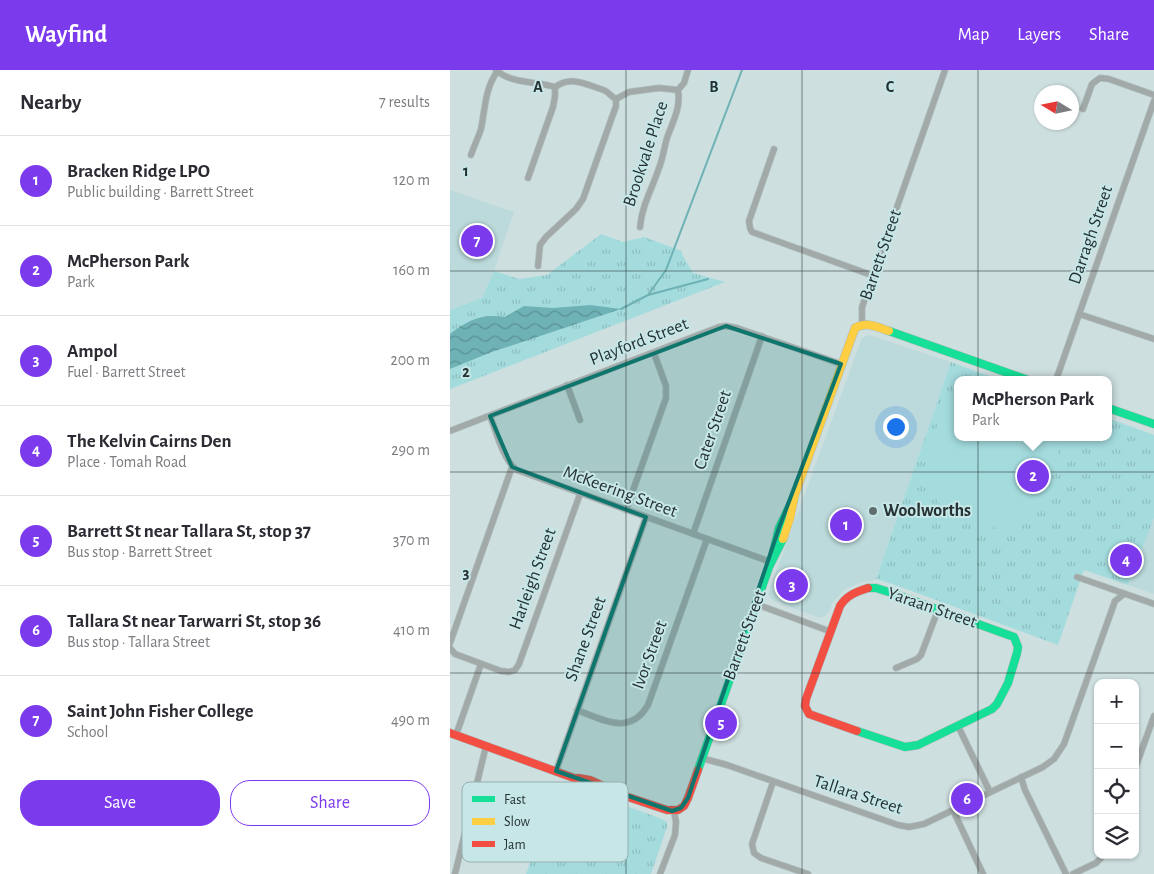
<!DOCTYPE html>
<meta charset="utf-8">
<style>
:root{--surface:#fff;--page:#f2f2f3;--text:#2b2b33;--muted:#7c7c81;--line:#e1e1e2;--accent:#7c3aed}
body{margin:0;font-family:"Alegreya Sans",sans-serif;background:var(--page);color:var(--text)}
.controls{position:absolute;right:15px;bottom:15px;display:grid;overflow:hidden;border-radius:10px;box-shadow:0 1px 4px #0004}
.controls button{width:45px;height:45px;display:grid;place-items:center;padding:0;border:0;border-bottom:1px solid var(--line);background:var(--surface);color:var(--text);font:25px sans-serif}
.compass{position:absolute;left:584px;top:15px;width:45px;height:45px;border-radius:50%;background:var(--surface);box-shadow:0 1px 4px #0004;rotate:280deg}
.you{position:absolute;left:445px;top:356px;width:18px;height:18px;margin:-12px;border:4px solid #fff;border-radius:50%;background:#1a73e8;box-shadow:0 0 0 8px #1a73e833}
.badge{display:grid;place-items:center;width:32px;height:32px;border-radius:50%;background:var(--accent);color:#fff;font-size:16px;font-weight:700}
.pin{position:absolute;translate:-50% -50%;border:2px solid #fff;box-shadow:0 1px 5px #0006}
.popup{position:absolute;left:504px;top:306px;width:158px;height:65px;box-sizing:border-box;display:grid;place-content:center;border-radius:10px;background:var(--surface);filter:drop-shadow(0 1px 4px #0005);font-size:16px;white-space:nowrap;color:var(--muted)}
.popup b{font-size:19px;color:var(--text)}
.popup::after{content:'';position:absolute;left:50%;top:100%;margin-left:-10px;border:10px solid transparent;border-top-color:var(--surface)}
.list{margin:0;padding:0;list-style:none}
h2{display:flex;justify-content:space-between;align-items:center;height:65px;margin:0;padding:0 20px;font-size:21px}
h2 small{font-size:16px;font-weight:400;color:var(--muted)}
.list li{display:grid;grid-template-columns:32px 1fr auto;gap:15px;align-items:center;box-sizing:border-box;height:90px;padding:0 20px;border-top:1px solid var(--line)}
.list b{display:block;font-size:19px;white-space:nowrap}
.list p{margin:0;font-size:16px;white-space:nowrap;color:var(--muted)}
.list em{font-size:16px;font-style:normal;color:var(--muted)}
.actions{display:flex;gap:10px;padding:15px 20px}
.actions a{flex:1;padding:11px 0;border:1px solid var(--accent);border-radius:20px;text-align:center;font-size:18px;color:var(--accent)}
.actions .main{background:var(--accent);color:#fff}
.icon{flex:none;width:28px;height:28px;fill:none;stroke:currentColor;stroke-width:2;stroke-linecap:round;stroke-linejoin:round}
.map{position:relative;flex:none;width:704px;height:804px;overflow:hidden}
header{display:flex;align-items:center;gap:30px;box-sizing:border-box;height:70px;padding:0 25px;background:var(--accent);color:#fff}
header strong{font-size:24px}
nav{display:flex;gap:28px;margin-inline-start:auto;font-size:18px}
main{display:flex}
aside{flex:1;background:var(--surface)}
.map>svg:first-child{display:block}
.built{fill:#bcdadb}
.grass{fill:url(#grass-tufts)}
.garden{fill:#a4dcde}
.water{fill:url(#water-waves)}
.lines{fill:none;stroke-linecap:round;stroke-linejoin:round}
.stream{stroke:#6eb2b5;stroke-width:2}
.street-casing{stroke:#aebbbb;stroke-width:7}
.fast-casing{stroke:#aebbbb;stroke-width:9}
.slow-casing{stroke:#aebbbb;stroke-width:9}
.jam-casing{stroke:#aebbbb;stroke-width:9}
.street{stroke:#a2a9a9;stroke-width:5.5}
.fast{stroke:#16e098;stroke-width:8}
.slow{stroke:#ffcf43;stroke-width:8}
.jam{stroke:#f24e42;stroke-width:8}
.marked{fill:#0f766e;fill-opacity:0.2;stroke:#0f766e;stroke-width:4;stroke-linejoin:round}
.grid{fill:none;stroke:#253132;stroke-width:1;stroke-opacity:0.55}
.poi-dot{fill:#606e6f;stroke:#c6e6e7;stroke-width:2}
.labels{text-anchor:middle;dominant-baseline:central;stroke-width:4;stroke-linejoin:round;paint-order:stroke}
.street-label{font-size:18px;fill:#253132;stroke:#c6e6e7}
.poi-label{font-size:18px;font-weight:bold;fill:#253132;stroke:#c6e6e7;text-anchor:start}
.key{fill:#c6e6e7;stroke:#96b0b1;stroke-width:1}
.key-label{font-size:14px;fill:#253132}
.grid-label{font-size:16px;text-anchor:middle;font-weight:bold;fill:#253132;stroke:#c6e6e7;stroke-width:4;stroke-linejoin:round;paint-order:stroke}
</style>
<header>
<strong>Wayfind</strong>
<nav><a>Map</a><a>Layers</a><a>Share</a></nav>
</header>
<main>
<aside>
<h2>Nearby<small>7 results</small></h2>
<ul class="list">
<li><span class="badge">1</span><div><b>Bracken Ridge LPO</b><p>Public building · Barrett Street</p></div><em>120 m</em></li>
<li><span class="badge">2</span><div><b>McPherson Park</b><p>Park</p></div><em>160 m</em></li>
<li><span class="badge">3</span><div><b>Ampol</b><p>Fuel · Barrett Street</p></div><em>200 m</em></li>
<li><span class="badge">4</span><div><b>The Kelvin Cairns Den</b><p>Place · Tomah Road</p></div><em>290 m</em></li>
<li><span class="badge">5</span><div><b>Barrett St near Tallara St, stop 37</b><p>Bus stop · Barrett Street</p></div><em>370 m</em></li>
<li><span class="badge">6</span><div><b>Tallara St near Tarwarri St, stop 36</b><p>Bus stop · Tallara Street</p></div><em>410 m</em></li>
<li><span class="badge">7</span><div><b>Saint John Fisher College</b><p>School</p></div><em>490 m</em></li>
</ul>
<div class="actions"><a class="main">Save</a><a>Share</a></div>
</aside>
<div class="map">
<svg width="704" height="804" viewBox="0 0 704 804">
<defs>
<pattern id="grass-tufts" width="24" height="20" patternUnits="userSpaceOnUse" patternTransform="scale(1.25)"><rect width="24" height="20" fill="#a4dcde"/><path d="M3 7l-1-3M5 7V3M7 7l1-3M15 17l-1-3M17 17v-4M19 17l1-3" fill="none" stroke="#8dbdbf"/></pattern>
<pattern id="water-waves" width="16" height="10" patternUnits="userSpaceOnUse" patternTransform="scale(1.25)"><rect width="16" height="10" fill="#6eb2b5"/><path d="M0 5q4-4 8 0t8 0" fill="none" stroke="#5a9194"/></pattern>
</defs>
<rect width="100%" height="100%" fill="#cedfdf"/>
<!-- built -->
<g class="built">
<path d="M0,120l64,22 -20,59 -12,27 -32,12z"/>
<path d="M419,265l82,27 -75,217 -3,2 -11,1 -18,8 -11,12 -4,10 -6,5h-6l-45,-17 -4,-6 94,-256z"/>
<path d="M704,448v76l-26,-9z"/>
</g>
<!-- grass -->
<g class="grass">
<path d="M151,164l22,8 21,-5 38,14v3l11,19 32,9 -275,107v-79l32,-12 12,-27 25,8 28,-4z"/>
<path d="M501,292l49,18h-42v57h150v-19l46,17v83l-26,67 -44,-15 -26,75 -160,-59 -22,-7z"/>
<path d="M110,712l102,37 5,3v5l-16,47h-125z"/>
</g>
<!-- garden -->
<path class="garden" d="M508,323v44h102l-1,13 -19,59 -13,13 -12,5 -16,2 -44,-13 -18,-15 -10,-24 1,-22 12,-39 15,-21z"/>
<!-- water -->
<path class="water" d="M140,235l31,4 -132,44 -39,16v-35c17,-14 33,-21 55,-17l19,-11 29,2z"/>
<g class="lines">
<!-- stream -->
<g class="stream">
<path d="M198,225l18,-25 76,-200"/>
<path d="M171,239l27,-14 60,-16"/>
</g>
<!-- street casing -->
<g class="street-casing">
<g id="street">
<path d="M46,0c15,14 40,11 59,17 13,-9 23,-6 37,-1 5,2 11,3 15,6 4,3 5,5 9,7l13,-7 30,-4 19,2 6,-7 4,-13"/>
<path d="M633,39l9,-25 8,-6 9,1 45,16"/>
<path d="M324,79l-25,72 1,7 2,4 122,44"/>
<path d="M21,85c3,-9 7,-17 10,-26 4,-19 4,-41 16,-57"/>
<path d="M78,108l25,-71 2,-11v-9"/>
<path d="M190,157c2,-22 12,-38 19,-59 4,-10 5,-20 8,-30 6,-17 14,-30 11,-48"/>
<path d="M88,196l2,-21 6,-8 30,-28 7,-10 33,-93v-7"/>
<path d="M629,244l75,25"/>
<path d="M412,254v-17l83,-237"/>
<path d="M606,310l98,-279"/>
<path d="M117,315l13,35"/>
<path d="M40,346c6,15 14,46 27,54l254,92"/>
<path d="M0,361l269,-104 7,-1 11,2 104,36"/>
<path d="M176,440l40,-112v-12l-12,-33"/>
<path d="M243,464l69,-198"/>
<path d="M627,507l77,27"/>
<path d="M306,534l73,27"/>
<path d="M0,573l62,-176"/>
<path d="M0,578l5,6 46,17 8,1 6,-2 4,-6 61,-170"/>
<path d="M446,598l21,-9 4,-4 17,-45"/>
<path d="M127,640c26,10 53,26 71,-5l59,-166"/>
<path d="M508,656l32,66"/>
<path d="M6,665l25,-71"/>
<path d="M251,688l26,7 171,60 11,2 15,-3 119,-57 11,-8 10,-15 51,-143 9,-7"/>
<path d="M685,699l19,-53"/>
<path d="M106,701l90,-254"/>
<path d="M571,707l4,13 41,84"/>
<path d="M323,712l-21,62 2,9 7,5 47,16"/>
<path d="M503,740l30,64"/>
<path d="M5,804l31,-128"/>
<path d="M210,804l15,-39 1,-13 -2,-11"/>
<path d="M623,804l23,-11 8,-8"/>
</g>
</g>
<!-- fast casing -->
<g class="fast-casing">
<g id="fast">
<path d="M439,261l139,49"/>
<path d="M658,338l46,16"/>
<path d="M323,483l6,-25 12,-25"/>
<path d="M407,661l48,16 13,-2 74,-36 5,-5 11,-21 9,-30 1,-6 -4,-10 -122,-44 -16,-5h-8"/>
<path d="M248,700l71,-203 14,-28"/>
</g>
</g>
<!-- slow casing -->
<g class="slow-casing">
<path id="slow" d="M333,469l7,-21 5,-24 60,-166c12,-7 22,-1 34,3"/>
</g>
<!-- jam casing -->
<g class="jam-casing">
<g id="jam">
<path d="M407,661l-48,-17 -4,-8 1,-7 34,-93c7,-11 16,-14 28,-18"/>
<path d="M0,663l124,45 14,8 31,8 48,16h11l6,-4 4,-8 10,-28"/>
<path d="M128,708l12,2 20,9"/>
</g>
</g>
<!-- street -->
<use href="#street" class="street"/>
<!-- fast -->
<use href="#fast" class="fast"/>
<!-- slow -->
<use href="#slow" class="slow"/>
<!-- jam -->
<use href="#jam" class="jam"/>
</g>
<!-- marked area -->
<path class="marked" d="M276,256l115,38 -62,164 -91,270 -7,10 -9,3 -116,-40 90,-254 -134,-50 -22,-51z"/>
<!-- grid -->
<path class="grid" d="M176,0v804M352,0v804M528,0v804M0,201h704M0,402h704M0,603h704"/>
<!-- markers -->
<circle class="poi-dot" cx="423" cy="441" r="5"/>
<g class="labels">
<!-- street labels -->
<g class="street-label">
<text transform="translate(196 84) rotate(-72)">Brookvale Place</text>
<text transform="translate(641 165) rotate(-71)">Darragh Street</text>
<text transform="translate(431 185) rotate(-71)">Barrett Street</text>
<text transform="translate(189 272) rotate(-21)">Playford Street</text>
<text transform="translate(263 360) rotate(-71)">Cater Street</text>
<text transform="translate(170 422) rotate(20)">McKeering Street</text>
<text transform="translate(83 509) rotate(-70)">Harleigh Street</text>
<text transform="translate(482 538) rotate(19)">Yaraan Street</text>
<text transform="translate(295 565) rotate(-70)">Barrett Street</text>
<text transform="translate(136 569) rotate(-70)">Shane Street</text>
<text transform="translate(200 585) rotate(-70)">Ivor Street</text>
<text transform="translate(408 725) rotate(18)">Tallara Street</text>
</g>
<!-- poi labels -->
<g class="poi-label">
<text x="433" y="441">Woolworths</text>
</g>
</g>
<!-- legend -->
<rect x="12" y="712" width="166" height="80" rx="8" class="key"/>
<rect x="22" y="726" width="23" height="6" fill="#16e098"/>
<rect x="22" y="748" width="23" height="7" fill="#ffcf43"/>
<rect x="22" y="771" width="23" height="6" fill="#f24e42"/>
<g class="key-label">
<text x="54" y="734">Fast</text>
<text x="54" y="756">Slow</text>
<text x="54" y="779">Jam</text>
</g>
<g class="grid-label">
<text x="88" y="22">A</text>
<text x="264" y="22">B</text>
<text x="440" y="22">C</text>
<text x="16" y="106">1</text>
<text x="16" y="307">2</text>
<text x="16" y="508">3</text>
</g>
</svg>
<div class="controls">
<button>+</button>
<button>−</button>
<button><svg class="icon" aria-label="locate" viewBox="0 0 24 24"><circle cx="12" cy="12" r="6"/><path d="M12 2v4M12 18v4M2 12h4M18 12h4"/></svg></button>
<button><svg class="icon" aria-label="layers" viewBox="0 0 24 24"><path d="M12 4l9 5-9 5-9-5zM3 14l9 5 9-5"/></svg></button>
</div>
<svg class="compass" viewBox="-18 -18 36 36"><path d="M0-13l5 13h-10z" fill="#e53935"/><path d="M0 13l5-13h-10z" fill="#7c7c81"/></svg>
<div class="you"></div>
<div class="pin badge" style="left:396px;top:455px">1</div>
<div class="pin badge" style="left:583px;top:406px">2</div>
<div class="popup"><b>McPherson Park</b>Park</div>
<div class="pin badge" style="left:342px;top:515px">3</div>
<div class="pin badge" style="left:676px;top:490px">4</div>
<div class="pin badge" style="left:271px;top:653px">5</div>
<div class="pin badge" style="left:517px;top:729px">6</div>
<div class="pin badge" style="left:27px;top:171px">7</div>
</div>
</main>
